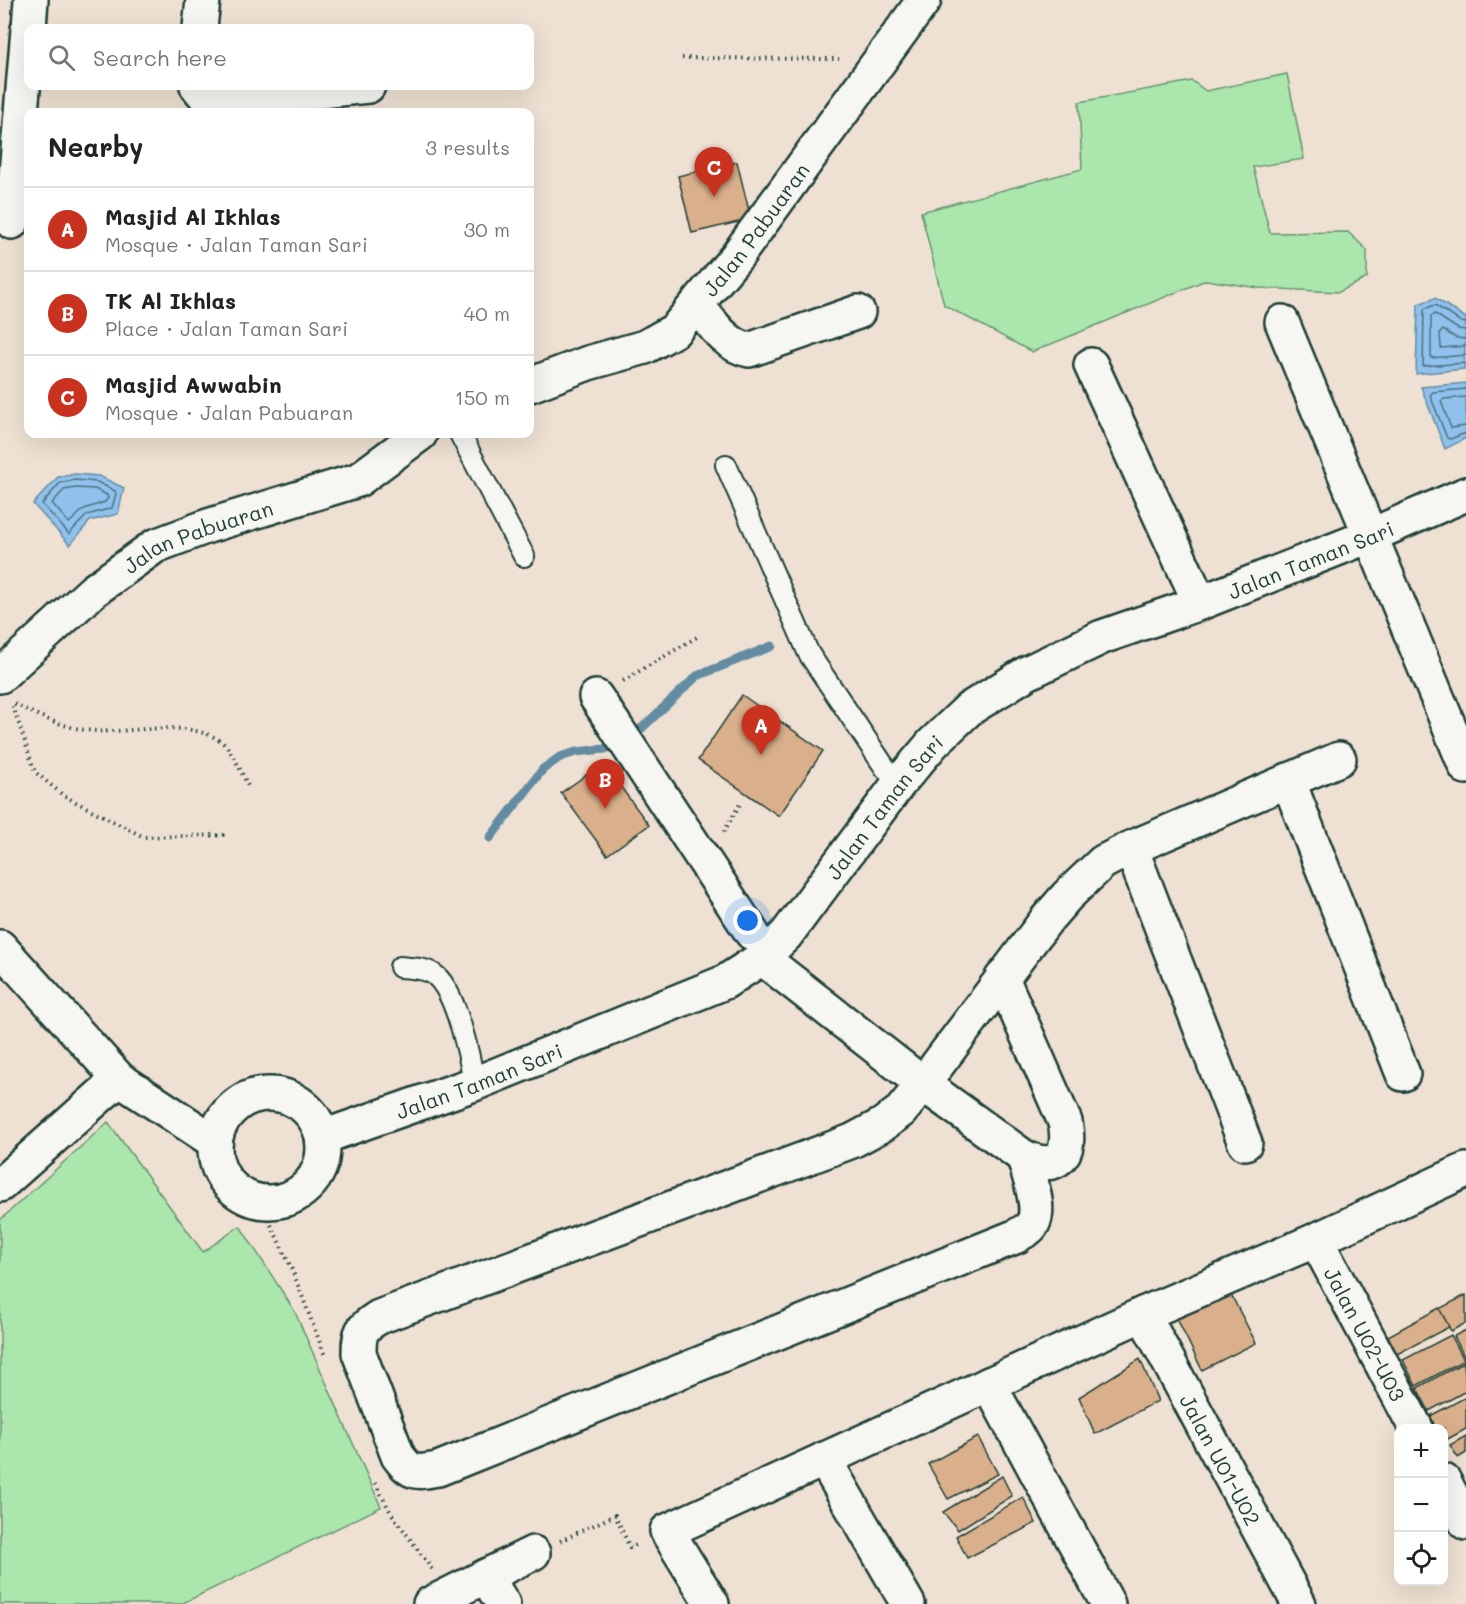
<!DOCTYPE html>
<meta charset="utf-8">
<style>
:root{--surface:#fff;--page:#f6f6f6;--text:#222;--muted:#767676;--line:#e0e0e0;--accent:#c8321e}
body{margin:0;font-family:Mali,sans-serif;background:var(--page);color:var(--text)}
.controls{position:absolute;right:18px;bottom:18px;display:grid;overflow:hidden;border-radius:12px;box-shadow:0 6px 24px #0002}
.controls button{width:54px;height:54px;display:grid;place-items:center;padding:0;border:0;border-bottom:2px solid var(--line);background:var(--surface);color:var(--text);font:30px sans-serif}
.you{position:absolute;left:748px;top:921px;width:21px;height:21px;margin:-15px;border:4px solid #fff;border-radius:50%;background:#1a73e8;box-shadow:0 0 0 9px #1a73e833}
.badge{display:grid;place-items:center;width:39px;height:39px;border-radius:50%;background:var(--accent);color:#fff;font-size:20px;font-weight:700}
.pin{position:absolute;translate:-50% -50px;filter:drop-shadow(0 2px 3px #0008)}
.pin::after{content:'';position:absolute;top:32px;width:21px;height:18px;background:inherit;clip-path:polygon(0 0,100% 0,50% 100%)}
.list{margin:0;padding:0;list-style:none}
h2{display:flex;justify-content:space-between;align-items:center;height:78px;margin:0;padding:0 24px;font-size:26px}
h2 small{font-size:20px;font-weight:400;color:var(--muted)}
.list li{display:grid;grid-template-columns:39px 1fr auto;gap:18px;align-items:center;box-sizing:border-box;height:84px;padding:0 24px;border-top:2px solid var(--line)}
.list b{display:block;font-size:22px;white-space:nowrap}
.list p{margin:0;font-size:20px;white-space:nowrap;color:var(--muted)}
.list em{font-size:20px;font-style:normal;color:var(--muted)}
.icon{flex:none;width:33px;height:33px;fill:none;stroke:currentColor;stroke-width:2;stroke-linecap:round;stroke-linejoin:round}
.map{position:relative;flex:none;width:1466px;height:1604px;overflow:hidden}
.search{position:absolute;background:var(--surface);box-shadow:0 6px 24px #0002;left:24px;top:24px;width:510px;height:66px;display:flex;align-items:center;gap:15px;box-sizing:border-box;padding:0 21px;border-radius:12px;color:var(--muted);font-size:22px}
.panel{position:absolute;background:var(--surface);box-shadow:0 6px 24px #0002;left:24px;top:108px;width:510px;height:330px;border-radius:12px}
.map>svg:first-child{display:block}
.green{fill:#abe7ad;stroke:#659270;stroke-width:1.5}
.water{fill:#90c1ec;stroke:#638ca2;stroke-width:1.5}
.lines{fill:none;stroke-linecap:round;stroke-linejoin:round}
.shore{stroke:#4c727e;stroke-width:1.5}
.stream{stroke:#638ca2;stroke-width:9}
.building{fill:#daaf8b;stroke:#1f3d34;stroke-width:1.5}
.lane-casing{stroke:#1f3d34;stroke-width:24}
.street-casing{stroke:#1f3d34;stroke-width:38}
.path{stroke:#1f3d34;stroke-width:4;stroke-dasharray:1.5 4.5;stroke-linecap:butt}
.lane{stroke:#f6f6f2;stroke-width:20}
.street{stroke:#f6f6f2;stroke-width:33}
.labels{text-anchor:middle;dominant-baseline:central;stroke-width:6;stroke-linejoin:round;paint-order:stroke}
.street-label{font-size:21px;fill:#1f3d34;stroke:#f6f6f2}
</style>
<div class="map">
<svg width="1466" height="1604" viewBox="0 0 1466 1604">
<rect width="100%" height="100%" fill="#eee1d3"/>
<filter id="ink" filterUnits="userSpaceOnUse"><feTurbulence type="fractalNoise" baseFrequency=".0167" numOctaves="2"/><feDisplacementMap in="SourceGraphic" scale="12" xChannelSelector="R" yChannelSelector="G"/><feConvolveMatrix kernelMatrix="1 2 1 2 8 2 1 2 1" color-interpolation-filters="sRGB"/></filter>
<g filter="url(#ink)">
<!-- green -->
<g class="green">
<path d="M1287,74l17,85 -51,8 17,66 78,-1 19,18v28l-28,14 -80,-4 -53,-8 -174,72 -88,-47 -23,-93 161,-43 -3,-67 113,-21 14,10z"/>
<path d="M108,1122l95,130 37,-26 54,84 87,197 -200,97h-181v-384z"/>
</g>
<!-- water -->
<g class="water">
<path d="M1435,298l31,20 -2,51 -48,5 2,-70z"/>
<path d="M1466,383v55l-21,11 -24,-62z"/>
<path d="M75,474l24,2 25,12 -6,26 -28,7 -20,24 -37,-41 25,-27z"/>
</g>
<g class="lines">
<!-- shore -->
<g class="shore">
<path d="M1466,323l-5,-1 -26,-17 -11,4 -1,57 43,-3"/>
<path d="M1466,330l-8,-1 -23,-15 -4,2v42l35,-3"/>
<path d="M1466,339l-10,-1 -13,-8 -3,3 1,15 25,-2"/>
<path d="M1466,389l-33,3 -3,3 17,43 3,1 16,-6"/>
<path d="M1466,397l-22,2 -3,2 10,27 15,-2"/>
<path d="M75,480l22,2 18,9 1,3 -4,14 -25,7 -18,19 -27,-30 18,-21z"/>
<path d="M76,488l19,1 12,6 1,3 -3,4 -21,7 -15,14 -17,-20 12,-13z"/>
</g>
<!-- stream -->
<path class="stream" d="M490,838l53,-69 17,-12 16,-5 29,-3 37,-21 55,-52 75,-30"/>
</g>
<!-- building -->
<g class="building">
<path d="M737,162l14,57 -59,14 -14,-57z"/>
<path d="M742,695l81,56 -44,65 -81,-56z"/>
<path d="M603,763l46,62 -42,30 -46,-62z"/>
<path d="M1227,1287l29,56 -54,27 -28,-58z"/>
<path d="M1466,1295v28l-15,8 -12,-22z"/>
<path d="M1439,1308l10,19 -52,27 -9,-18z"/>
<path d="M1466,1330v27l-1,1 -11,-22z"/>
<path d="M1451,1335l13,25 -48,26 -13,-26z"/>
<path d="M1140,1359l18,42 -63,33 -16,-37z"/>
<path d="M1464,1362l2,29 -37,20 -12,-23z"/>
<path d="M1466,1397v32l-22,12v-13h-10l-6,-11z"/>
<path d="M1466,1436v17l-8,5 -8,-13z"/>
<path d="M978,1437l20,37 -50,25 -20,-35z"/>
<path d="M1002,1476l10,20 -54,34 -15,-18z"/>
<path d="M1023,1497l13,26 -69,35 -11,-22z"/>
</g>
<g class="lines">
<!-- lane casing -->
<g class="lane-casing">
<g id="lane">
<path d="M460,434l64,122"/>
<path d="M726,465l83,189 77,115 14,13"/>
<path d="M400,967c11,1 27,1 36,9 20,17 34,81 38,108"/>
</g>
</g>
<!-- street casing -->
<g class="street-casing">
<g id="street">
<path d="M29,28l2,-28"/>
<path d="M200,28l3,-28"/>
<path d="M197,86l10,12 12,4 149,-16"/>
<path d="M12,222l16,-193"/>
<path d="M697,305c14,17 29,41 52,45l109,-38"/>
<path d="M1282,322l184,445"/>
<path d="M1091,365l109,238"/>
<path id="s1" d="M530,385l58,-22 57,-16 30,-17 62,-74 187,-256"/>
<path id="s2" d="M0,676l93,-85 62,-45 53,-20 150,-46 62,-46"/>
<path d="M596,697l156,236"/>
<path d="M1288,780l115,294"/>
<path d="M1131,848l114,295"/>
<path d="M0,947l119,132 96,63"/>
<path d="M762,958l161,126 101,73c33,15 48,-1 41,-35l-63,-144"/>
<circle cx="269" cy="1148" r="54"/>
<path id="s3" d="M323,1137l151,-53 251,-102 37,-24 24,-23 114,-153 33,-39 36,-34 58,-36 75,-36 98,-34 172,-68 94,-41"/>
<path d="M1024,1157c4,18 21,57 5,71 -3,3 -9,5 -12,8l-579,233c-22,4 -27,5 -40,-13l-39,-103c0,-21 2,-25 20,-36l473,-176 30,-16 19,-14 22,-27 124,-165 20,-23 36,-34 28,-14 208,-89"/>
<path d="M0,1185l119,-106"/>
<path id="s4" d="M1316,1240l100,188"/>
<path id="s5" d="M1143,1314l156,290"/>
<path d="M989,1384l119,220"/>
<path d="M824,1459l84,145"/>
<path d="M1444,1481l22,42"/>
<path d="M486,1576l47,-23"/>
<path d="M430,1604l56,-28 17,28"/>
<path d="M712,1604l-45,-73 476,-217 173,-74 150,-70"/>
</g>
</g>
<!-- path -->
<g class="path">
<path d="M682,58l157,1"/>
<path d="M623,681l74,-44"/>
<path d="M15,704c25,13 54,26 82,27 37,2 89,-12 122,9 13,8 23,34 29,46"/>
<path d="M13,706l22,66 29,24 80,41 84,-2"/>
<path d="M724,832l16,-28"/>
<path d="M261,1203l32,69 32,84"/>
<path d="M375,1483l16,30 41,56"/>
<path d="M560,1541l55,-26 15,33 9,-4"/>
</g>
<!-- lane -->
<use href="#lane" class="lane"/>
<!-- street -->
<use href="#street" class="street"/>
</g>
</g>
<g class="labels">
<!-- street labels -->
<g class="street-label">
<text stroke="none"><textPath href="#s1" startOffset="285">Jalan Pabuaran</textPath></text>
<text stroke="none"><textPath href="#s2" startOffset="246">Jalan Pabuaran</textPath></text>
<text stroke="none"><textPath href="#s3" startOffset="1174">Jalan Taman Sari</textPath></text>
<text stroke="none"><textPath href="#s3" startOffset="670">Jalan Taman Sari</textPath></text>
<text stroke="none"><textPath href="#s3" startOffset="166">Jalan Taman Sari</textPath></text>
<text stroke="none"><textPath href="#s4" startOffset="106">Jalan U02-U03</textPath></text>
<text stroke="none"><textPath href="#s5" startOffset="165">Jalan U01-U02</textPath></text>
</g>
</g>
</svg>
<div class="controls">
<button>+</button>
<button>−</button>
<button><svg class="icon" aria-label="locate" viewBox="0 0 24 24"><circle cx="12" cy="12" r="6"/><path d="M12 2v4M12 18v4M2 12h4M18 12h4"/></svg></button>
</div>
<div class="you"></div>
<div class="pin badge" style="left:761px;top:755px">A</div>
<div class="pin badge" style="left:605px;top:809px">B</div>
<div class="pin badge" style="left:714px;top:197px">C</div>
<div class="search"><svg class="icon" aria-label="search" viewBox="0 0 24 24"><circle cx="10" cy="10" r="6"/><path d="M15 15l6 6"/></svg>Search here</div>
<section class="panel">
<h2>Nearby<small>3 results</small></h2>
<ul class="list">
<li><span class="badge">A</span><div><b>Masjid Al Ikhlas</b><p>Mosque · Jalan Taman Sari</p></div><em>30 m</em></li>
<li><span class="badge">B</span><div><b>TK Al Ikhlas</b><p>Place · Jalan Taman Sari</p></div><em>40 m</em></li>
<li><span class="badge">C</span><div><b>Masjid Awwabin</b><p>Mosque · Jalan Pabuaran</p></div><em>150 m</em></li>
</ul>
</section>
</div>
